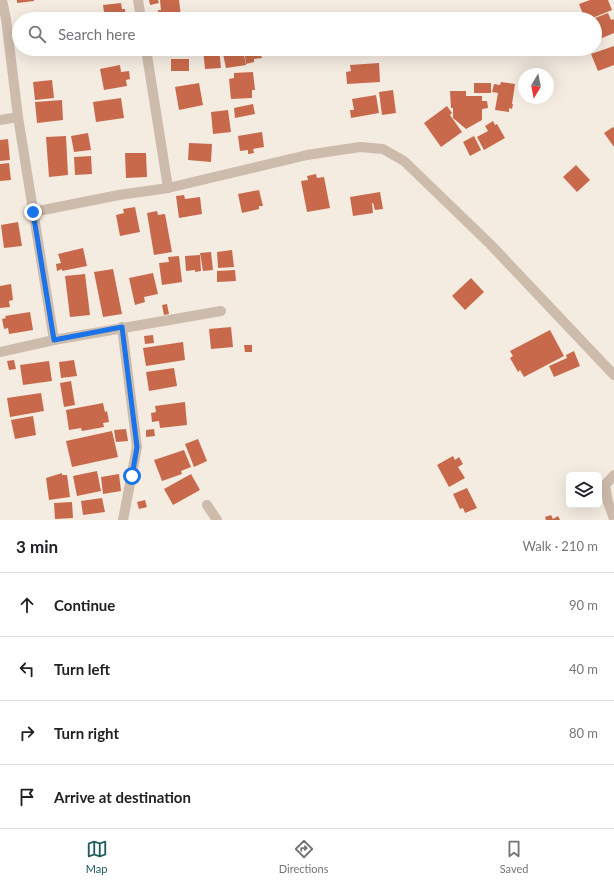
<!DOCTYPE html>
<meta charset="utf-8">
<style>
:root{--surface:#fff;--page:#f6f6f6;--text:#202124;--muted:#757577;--line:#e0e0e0;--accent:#1f5a5e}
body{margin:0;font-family:Lato,sans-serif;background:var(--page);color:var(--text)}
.controls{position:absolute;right:12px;bottom:12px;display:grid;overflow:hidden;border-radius:6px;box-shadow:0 4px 16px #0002}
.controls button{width:36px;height:36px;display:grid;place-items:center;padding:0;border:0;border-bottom:1px solid var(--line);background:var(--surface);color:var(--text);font:20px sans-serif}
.compass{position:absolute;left:518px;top:68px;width:36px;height:36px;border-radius:50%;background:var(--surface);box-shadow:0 4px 16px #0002;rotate:190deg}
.stop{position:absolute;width:12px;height:12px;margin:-9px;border:3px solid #1a73e8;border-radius:50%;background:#fff}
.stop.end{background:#1a73e8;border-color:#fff;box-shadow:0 1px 4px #0008}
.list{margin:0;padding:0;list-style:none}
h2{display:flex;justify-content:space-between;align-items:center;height:52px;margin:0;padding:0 16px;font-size:17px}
h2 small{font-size:13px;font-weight:400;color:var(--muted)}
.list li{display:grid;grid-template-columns:26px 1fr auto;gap:12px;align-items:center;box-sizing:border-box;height:64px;padding:0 16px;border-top:1px solid var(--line)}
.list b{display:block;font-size:15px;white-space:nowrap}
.list em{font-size:13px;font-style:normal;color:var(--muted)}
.icon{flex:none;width:22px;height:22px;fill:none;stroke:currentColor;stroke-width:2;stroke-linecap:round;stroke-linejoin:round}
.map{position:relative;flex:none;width:614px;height:520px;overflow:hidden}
.search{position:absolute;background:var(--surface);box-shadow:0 4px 16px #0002;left:12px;right:12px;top:12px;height:44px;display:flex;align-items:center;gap:10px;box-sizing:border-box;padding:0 14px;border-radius:22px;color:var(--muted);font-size:15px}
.sheet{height:308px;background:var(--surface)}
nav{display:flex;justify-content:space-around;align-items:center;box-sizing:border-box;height:56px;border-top:1px solid var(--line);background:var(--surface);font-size:11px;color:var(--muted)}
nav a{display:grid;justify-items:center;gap:2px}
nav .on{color:var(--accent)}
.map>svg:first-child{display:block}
.building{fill:#c8694b}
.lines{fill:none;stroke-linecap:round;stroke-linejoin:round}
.minor{stroke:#cdbbac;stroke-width:10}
.route{stroke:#1a73e8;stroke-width:5}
</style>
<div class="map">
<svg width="614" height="520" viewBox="0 0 614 520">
<rect width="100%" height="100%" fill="#f4ebe1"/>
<!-- building -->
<g class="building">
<path d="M17,0h17v1l-17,2z"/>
<path d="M149,0h9l1,3 -9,2z"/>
<path d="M160,0h19l2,16 -22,3 -1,-9h3z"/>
<path d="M590,0h18l4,10 -22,9h-5l-6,-15z"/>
<path d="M121,3l1,6h3l1,9 -21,1 -2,-14z"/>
<path d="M608,13l3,7 2,-1 1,1v13l-19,8v-23z"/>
<path d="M614,46v19l-16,6 -7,-17z"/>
<path d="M203,49h16l2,19 -16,1z"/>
<path d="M222,49h21l3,16 -20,3z"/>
<path d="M244,49l16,1 2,8 -8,1v3l-8,2z"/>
<rect x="171" y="59" width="18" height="12"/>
<path d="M379,63l1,19 -33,2 -1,-12 5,-1 -1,-6z"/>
<path d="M120,65l1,7 8,-1 1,8 -4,1 1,6 -23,4 -4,-21z"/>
<path d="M253,72l2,18h-3v8l-21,1 -2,-20 5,-1v-5z"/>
<path d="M52,80l2,18 -19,2 -2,-18z"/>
<path d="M501,82l14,2 -3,20h1l-1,5 -3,-1v4l-14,-2 3,-17 -6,-1 2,-8 6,1z"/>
<path d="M199,83l4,22 -24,5 -4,-23z"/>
<rect x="474" y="83" width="17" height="10"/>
<path d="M393,90l3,23 -14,2 -3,-23z"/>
<path d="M450,91h16v5h16v5h5l1,7 -6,1v11l-16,9 -13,-11v-10h-2z"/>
<path d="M376,95l3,18 -28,5 -1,-8h4l-2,-11z"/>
<path d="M121,98l3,20 -28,4 -3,-20z"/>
<path d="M62,100l1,20 -26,3 -2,-21z"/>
<path d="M253,104l2,10 -20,4 -1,-10z"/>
<path d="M447,106l5,7 -2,2 12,17 -21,15 -17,-24z"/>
<path d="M228,110l3,22 -18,2 -2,-22z"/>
<path d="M493,121l2,4 2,-1 8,14 -21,12 -7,-13 11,-6 -3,-5z"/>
<path d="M613,127l1,1v19l-10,-14z"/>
<path d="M262,132l2,15 -11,2 1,4 -6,1v-4l-8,1 -2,-15z"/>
<path d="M88,133l3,17 -17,2 -3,-16z"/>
<path d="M66,136l2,39 -19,2 -3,-40z"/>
<path d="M474,136l7,14 -11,6 -7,-14z"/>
<path d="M8,139l2,21 -10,1v-21z"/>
<path d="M189,143l23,1 -1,18 -23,-2z"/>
<path d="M125,153h21l1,24 -21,1z"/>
<path d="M91,156l1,18 -17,1 -1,-18z"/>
<path d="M9,163l2,17 -11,1v-17z"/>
<path d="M576,165l14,15 -13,12 -14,-15z"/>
<path d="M316,174l1,4 7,-1 6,31 -23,4 -6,-31 7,-1 -1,-4z"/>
<path d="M259,190l4,16h-4v3l-17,4 -4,-19z"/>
<path d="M380,192l3,17 -8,1 -2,-7h-1l1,10 -20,3 -3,-19z"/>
<path d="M184,195l1,4 15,-2 2,17 -23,4 -3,-22z"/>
<path d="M135,207l5,25 -20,4 -4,-21 8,-2 -1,-4z"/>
<path d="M157,211l1,4 7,-1 7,38 -18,3 -7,-42z"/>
<path d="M18,222l4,24 -18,2 -3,-23z"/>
<path d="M83,248l4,18 -25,5v-2l-5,2 -1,-7 5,-1 -3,-9z"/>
<path d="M232,250l2,17 -16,1 -1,-16z"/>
<path d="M211,252l2,18 -10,1 -3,-18z"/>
<path d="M200,255l1,16 -6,1v-2l-9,1 -1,-15z"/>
<path d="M179,256l3,26 -20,3 -3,-22 10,-1 -1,-5z"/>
<path d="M113,269l9,45 -19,3 -9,-45z"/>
<path d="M235,270l1,11 -19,1v-11z"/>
<path d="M153,273l5,21 -14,3 1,5 -10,3 -6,-27z"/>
<path d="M85,274l5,41 -20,2 -5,-41z"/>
<path d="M471,278l13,14 -19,18 -13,-14z"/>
<path d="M11,284l2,16 -4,1 1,6 -10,1v-22z"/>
<path d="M167,304l2,10 -5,1 -2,-10z"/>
<path d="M30,312l3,18 -24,4 -1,-6 -4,1 -2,-10 4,-1 -1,-2z"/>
<path d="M231,327l2,20 -22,2 -2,-20z"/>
<path d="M550,330l14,26 -40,21 -4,-7 -2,2 -8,-14 3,-2 -3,-5z"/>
<path d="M153,335l1,8 -9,1 -1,-8z"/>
<path d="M183,342l2,18 -39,6 -3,-18z"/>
<path d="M244,345h8v7h-7z"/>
<path d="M574,351l6,15 -26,11 -5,-11 18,-8 -1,-3z"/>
<path d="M14,360l2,9 -7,1 -2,-9z"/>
<path d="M74,360l3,16 -16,2 -2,-16z"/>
<path d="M49,361l3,20 -29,4 -3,-20z"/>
<path d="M174,368l3,18 -28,5 -3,-19z"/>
<path d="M71,381l4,24 -11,2 -4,-24z"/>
<path d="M41,393l3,18 -34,6 -3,-19z"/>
<path d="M185,402l2,23 -27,3 -1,-7 -7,1 -1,-9 5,-1 -1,-6z"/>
<path d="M103,403l2,9 2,-1 2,11 -6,1 1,4 -22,4 -1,-3 -12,2 -3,-20z"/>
<path d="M33,416l3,19 -21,4 -4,-19z"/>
<path d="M126,429l2,12 -12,1 -2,-12z"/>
<path d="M154,429l1,7 -9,1v-7z"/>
<path d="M112,431l6,26 -46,10 -6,-26z"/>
<path d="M198,439l9,22 -13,6 -9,-23z"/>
<path d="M184,450l7,17 -10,4 1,3 -20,7 -8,-21z"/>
<path d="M453,456l2,4 4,-3 4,7 -5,3 7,11 -16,9 -12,-22z"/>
<path d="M97,471l4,20 -24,5 -4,-20z"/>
<path d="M62,473v2h5l3,22 -21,3 -3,-22z"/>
<path d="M119,474l2,17 -18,3 -2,-17z"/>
<path d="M191,474l9,16 -27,15 -9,-16z"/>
<path d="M467,488l10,20 -12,5 -2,-5 -3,1 -7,-15z"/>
<path d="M102,498l3,14 -22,3 -2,-14z"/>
<path d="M145,500l2,7 -8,2 -2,-7z"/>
<path d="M72,502l1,16 -18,1 -1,-16z"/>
<path d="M551,515l2,4 5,-3 2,4h-14l-1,-3z"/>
</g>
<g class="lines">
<!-- minor -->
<g class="minor">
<path d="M2,0l4,19 12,98 36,223"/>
<path d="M138,0l3,19"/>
<path d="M146,49l22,139"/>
<path d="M0,120l18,-3"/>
<path d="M33,212l86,-17 49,-7 139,-33 53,-8 23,2 21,12 86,83 124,131"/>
<path d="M122,327l15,120 -14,73"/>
<path d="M0,352l54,-12 167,-29"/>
<path d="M614,475l-9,10 3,17 6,17"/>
<path d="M207,505l10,15"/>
</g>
</g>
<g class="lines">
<!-- route -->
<path class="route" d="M33,212l21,128 68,-13 15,120 -5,29"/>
</g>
</svg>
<div class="controls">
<button><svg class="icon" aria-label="layers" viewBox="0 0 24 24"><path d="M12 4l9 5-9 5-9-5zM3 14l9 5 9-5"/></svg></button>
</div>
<svg class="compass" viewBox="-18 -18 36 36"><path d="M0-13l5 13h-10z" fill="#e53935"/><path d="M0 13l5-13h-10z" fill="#757577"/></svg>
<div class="stop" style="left:132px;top:476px"></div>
<div class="stop end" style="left:33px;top:212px"></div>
<div class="search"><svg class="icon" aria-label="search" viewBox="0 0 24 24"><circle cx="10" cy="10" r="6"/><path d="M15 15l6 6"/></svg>Search here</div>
</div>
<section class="sheet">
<h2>3 min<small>Walk · 210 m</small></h2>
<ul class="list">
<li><svg class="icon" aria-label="ahead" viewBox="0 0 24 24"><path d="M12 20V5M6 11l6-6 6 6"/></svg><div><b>Continue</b></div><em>90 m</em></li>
<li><svg class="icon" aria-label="left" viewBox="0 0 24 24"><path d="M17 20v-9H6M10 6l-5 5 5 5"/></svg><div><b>Turn left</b></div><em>40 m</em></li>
<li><svg class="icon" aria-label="right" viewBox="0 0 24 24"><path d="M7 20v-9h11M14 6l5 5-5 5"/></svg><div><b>Turn right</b></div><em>80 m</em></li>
<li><svg class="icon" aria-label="arrive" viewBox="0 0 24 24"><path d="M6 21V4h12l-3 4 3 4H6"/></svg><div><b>Arrive at destination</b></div></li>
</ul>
</section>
<nav>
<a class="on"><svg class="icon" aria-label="map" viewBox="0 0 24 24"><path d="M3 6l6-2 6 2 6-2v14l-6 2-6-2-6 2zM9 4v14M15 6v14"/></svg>Map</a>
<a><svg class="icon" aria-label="directions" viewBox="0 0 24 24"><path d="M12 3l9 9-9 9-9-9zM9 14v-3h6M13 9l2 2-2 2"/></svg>Directions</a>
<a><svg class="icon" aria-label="saved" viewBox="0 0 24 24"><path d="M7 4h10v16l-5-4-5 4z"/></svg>Saved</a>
</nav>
